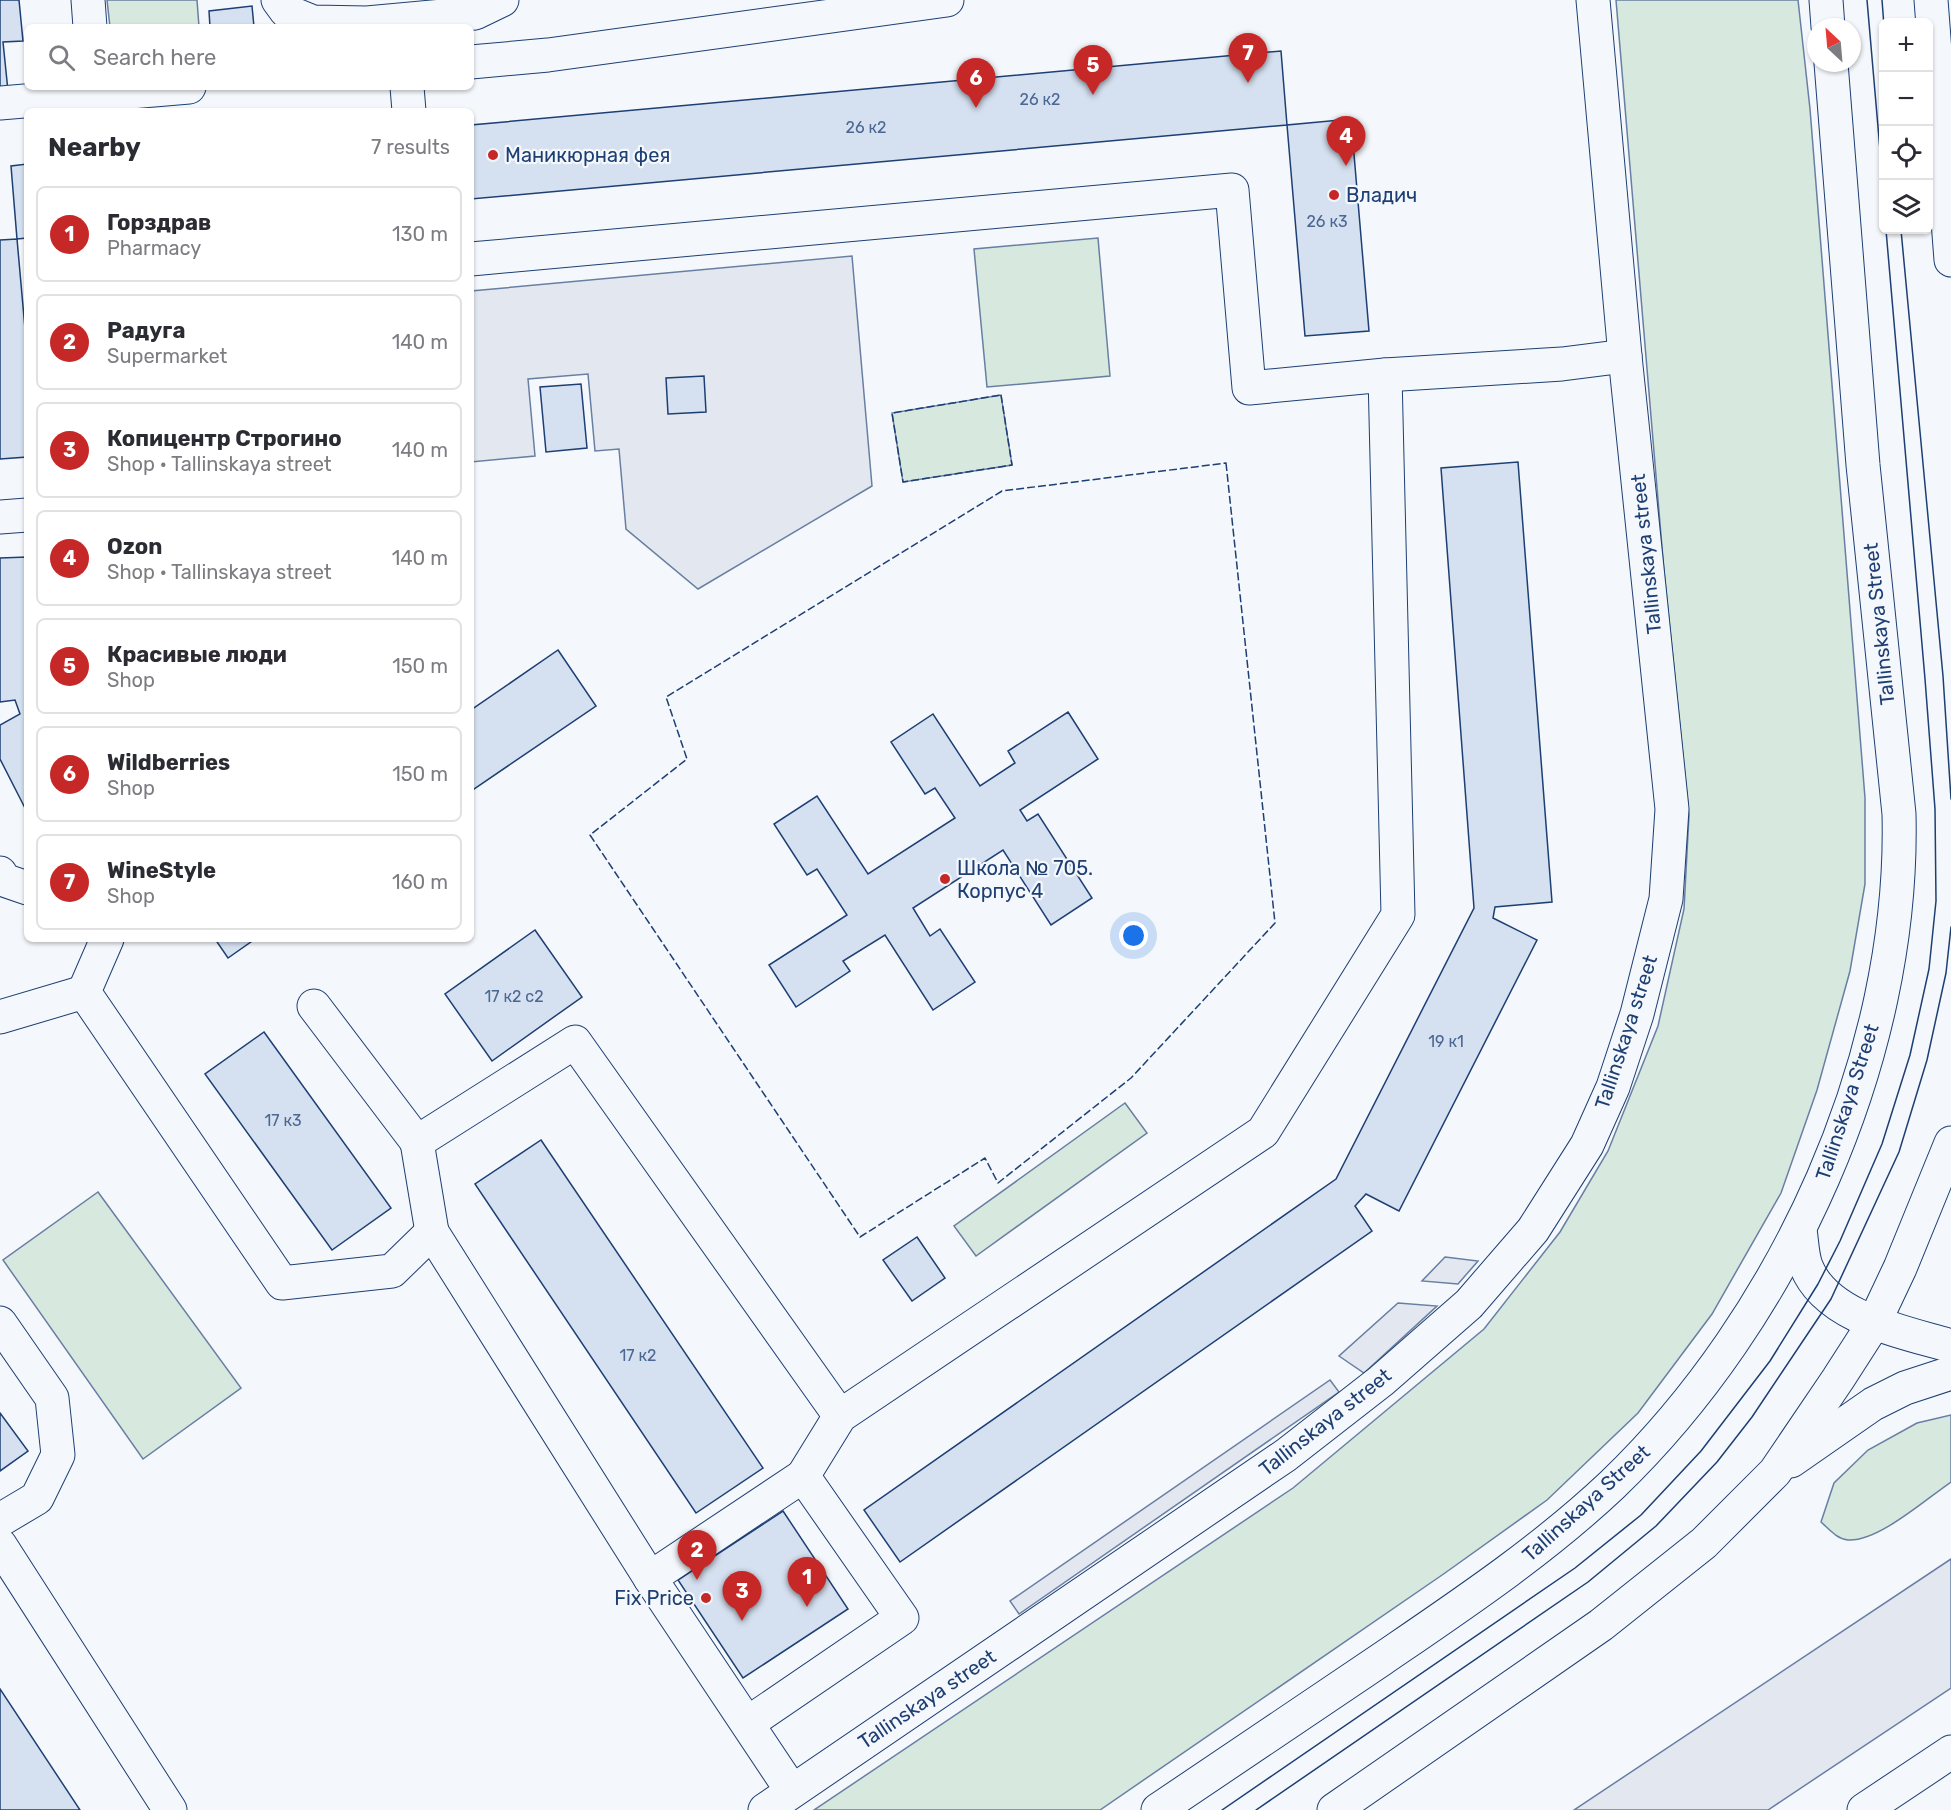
<!DOCTYPE html>
<meta charset="utf-8">
<style>
:root{--surface:#fff;--page:#f7f7f7;--text:#2b2b33;--muted:#7c7c81;--line:#e1e1e2;--accent:#c62828}
body{margin:0;font-family:Rubik,sans-serif;background:var(--page);color:var(--text)}
.controls{position:absolute;right:18px;top:18px;display:grid;overflow:hidden;border-radius:9px;box-shadow:0 2px 4px #0004}
.controls button{width:54px;height:54px;display:grid;place-items:center;padding:0;border:0;border-bottom:2px solid var(--line);background:var(--surface);color:var(--text);font:30px sans-serif}
.compass{position:absolute;left:1807px;top:18px;width:54px;height:54px;border-radius:50%;background:var(--surface);box-shadow:0 2px 4px #0004;rotate:334deg}
.you{position:absolute;left:1134px;top:936px;width:21px;height:21px;margin:-15px;border:4px solid #fff;border-radius:50%;background:#1a73e8;box-shadow:0 0 0 9px #1a73e833}
.badge{display:grid;place-items:center;width:39px;height:39px;border-radius:50%;background:var(--accent);color:#fff;font-size:20px;font-weight:700}
.pin{position:absolute;translate:-50% -50px;filter:drop-shadow(0 2px 3px #0008)}
.pin::after{content:'';position:absolute;top:32px;width:21px;height:18px;background:inherit;clip-path:polygon(0 0,100% 0,50% 100%)}
.list{margin:0;padding:0;list-style:none}
h2{display:flex;justify-content:space-between;align-items:center;height:78px;margin:0;padding:0 24px;font-size:26px}
h2 small{font-size:20px;font-weight:400;color:var(--muted)}
.list li{display:grid;grid-template-columns:39px 1fr auto;gap:18px;align-items:center;box-sizing:border-box;height:96px;margin:0 12px 12px;padding:0 12px;border:2px solid var(--line);border-radius:9px}
.list b{display:block;font-size:22px;white-space:nowrap}
.list p{margin:0;font-size:20px;white-space:nowrap;color:var(--muted)}
.list em{font-size:20px;font-style:normal;color:var(--muted)}
.icon{flex:none;width:33px;height:33px;fill:none;stroke:currentColor;stroke-width:2;stroke-linecap:round;stroke-linejoin:round}
.map{position:relative;flex:none;width:1951px;height:1810px;overflow:hidden}
.search{position:absolute;background:var(--surface);box-shadow:0 2px 4px #0004;left:24px;top:24px;width:450px;height:66px;display:flex;align-items:center;gap:15px;box-sizing:border-box;padding:0 21px;border-radius:9px;color:var(--muted);font-size:22px}
.panel{position:absolute;background:var(--surface);box-shadow:0 2px 4px #0004;left:24px;top:108px;width:450px;height:834px;border-radius:9px}
.map>svg:first-child{display:block}
.green{fill:#d7e8df;stroke:#687fa3;stroke-width:1.5}
.parking{fill:#e3e8f0;stroke:#687fa3;stroke-width:1.5}
.building{fill:#d5e0f0;stroke:#1d3f73;stroke-width:1.5}
.lines{fill:none;stroke-linecap:round;stroke-linejoin:round}
.minor-casing{stroke:#1d3f73;stroke-width:35}
.major-casing{stroke:#1d3f73;stroke-width:35}
.minor{stroke:#f4f7fb;stroke-width:33}
.major{stroke:#f4f7fb;stroke-width:33}
.tram{stroke:#1d3f73;stroke-width:1.5}
.fence{stroke:#1d3f73;stroke-width:1.5;stroke-dasharray:8 3;stroke-linecap:butt}
.poi-dot{fill:#c62828;stroke:#f4f7fb;stroke-width:2}
.labels{text-anchor:middle;dominant-baseline:central;stroke-width:4.5;stroke-linejoin:round;paint-order:stroke}
.number-label{font-size:16px;fill:#4b6792}
.poi-label{font-size:20px;fill:#1d3f73;stroke:#f4f7fb;text-anchor:start}
.street-label{font-size:20px;fill:#1d3f73;stroke:#f4f7fb}
</style>
<div class="map">
<svg width="1951" height="1810" viewBox="0 0 1951 1810">
<rect width="100%" height="100%" fill="#f4f7fb"/>
<!-- green -->
<g class="green">
<path d="M107,0h90l2,27h-89z"/>
<path d="M1616,0h182l12,109 55,689v86l-15,87 -33,119 -36,103 -69,121 -74,99 -91,87 -102,73 -345,237h-286l479,-322 191,-159 76,-97 48,-81 50,-125 26,-117 5,-94 -25,-244z"/>
<path d="M1098,238l12,138 -123,11 -13,-138z"/>
<path d="M1001,395l11,70 -109,17 -11,-69z"/>
<path d="M1125,1103l22,30 -171,123 -22,-30z"/>
<path d="M98,1192l143,196 -98,71 -140,-199z"/>
<path d="M1951,1415v67c-25,17 -73,60 -103,58 -11,-1 -19,-11 -27,-18l13,-39 34,-33 49,-27z"/>
</g>
<!-- parking -->
<g class="parking">
<path d="M852,256l20,230 -174,103 -72,-60 -7,-80 -24,2 -7,-77 -60,5 7,77 -64,6v-171z"/>
<path d="M1445,1257l33,4 -20,23 -36,-3z"/>
<path d="M1398,1303l39,3 -73,67 -25,-17z"/>
<path d="M1330,1380l9,12 -320,222 -9,-13z"/>
<path d="M1951,1559v129l-183,122h-194z"/>
</g>
<!-- building -->
<g class="building">
<path d="M0,0h19l4,41 -20,1 5,49h-8z"/>
<path d="M252,6l2,21h-44l-1,-16z"/>
<path d="M1281,51l6,74 -816,74v-74z"/>
<path d="M1351,119l18,212 -64,5 -18,-211z"/>
<path d="M27,164v74l-10,1 -6,-73z"/>
<path d="M17,239l10,112v106l-27,2v-219z"/>
<path d="M704,376l2,36 -38,2 -2,-36z"/>
<path d="M581,384l6,64 -41,4 -6,-65z"/>
<path d="M1518,462l34,440 -57,5 -2,11 44,22 -138,271 -33,-17 -11,12 17,25 -472,331 -36,-52 472,-331 138,-271 -33,-440z"/>
<path d="M27,557v255l-27,-53v-34l20,-11 -5,-14 -15,2v-144z"/>
<path d="M558,650l38,56 -125,85v-81z"/>
<path d="M1068,712l30,47 -78,51 7,11 11,-7 54,84 -41,27 -48,-75 -90,58 17,28 10,-7 35,53 -42,28 -48,-75 -42,26 7,10 -54,36 -27,-42 78,-50 -30,-46 -10,6 -33,-51 43,-28 51,78 87,-56 -20,-30 -10,6 -34,-52 42,-28 47,72 35,-23 -7,-12z"/>
<path d="M535,930l47,67 -90,64 -47,-67z"/>
<path d="M215,939h40l-27,19z"/>
<path d="M264,1032l127,176 -59,42 -127,-176z"/>
<path d="M541,1140l222,328 -67,45 -221,-329z"/>
<path d="M917,1237l28,41 -33,23 -29,-41z"/>
<path d="M0,1413l28,38 -28,20z"/>
<path d="M783,1511l65,98 -105,69 -65,-98z"/>
<path d="M0,1689l80,121h-80z"/>
</g>
<g class="lines">
<!-- minor casing -->
<g class="minor-casing">
<g id="minor">
<path d="M88,0l2,27"/>
<path d="M278,0l8,11 27,11 54,1 108,-10 27,-13"/>
<path d="M471,62l77,-7 399,-55"/>
<path d="M407,87l2,24"/>
<path d="M0,103l189,-16"/>
<path d="M471,259l761,-69 17,198 136,-13 177,-11 63,-8"/>
<path d="M0,517l27,-2"/>
<path d="M0,873l4,7 23,8"/>
<path d="M107,939l-23,53 198,291 110,-12 40,-39 218,346 142,213"/>
<path d="M314,1006l103,136 158,-100 265,374"/>
<path d="M0,1017l84,-25"/>
<path d="M417,1142l15,90"/>
<path d="M0,1323l52,75 6,57 -21,43 -37,22"/>
<path d="M803,1476l37,-60 423,-284 135,-217 -13,-540"/>
<path d="M0,1545l170,265"/>
<path d="M650,1578l153,-102 99,142 -154,105"/>
<path d="M765,1810l521,-355 95,-74 88,-77 64,-74 54,-85 26,-58 24,-73 29,-115 6,-90 -47,-453 -32,-356"/>
<path d="M1864,1810l87,-58"/>
</g>
</g>
<!-- major casing -->
<g class="major-casing">
<g id="major">
<path d="M1826,0l2,27"/>
<path d="M1931,0l20,260"/>
<path d="M1800,1230c2,12 2,25 6,36 20,52 98,66 145,80"/>
<path d="M1791,1461l82,-57 32,-16 46,-15"/>
<path d="M1158,1810c75,-50 149,-101 224,-151 79,-54 160,-108 230,-174 174,-167 293,-428 287,-671l-36,-349 -32,-402"/>
<path d="M1334,1810l267,-185 103,-82 71,-71 63,-93 36,-56 26,-55 51,-125"/>
</g>
</g>
<!-- minor -->
<use href="#minor" class="minor"/>
<!-- major -->
<use href="#major" class="major"/>
<!-- tram -->
<g class="tram">
<path d="M1867,0l17,196"/>
<path d="M1882,0l2,26"/>
<path d="M1901,230l42,446 8,123"/>
<path d="M1222,1810l353,-242 66,-53 60,-64 69,-90 48,-77 22,-43 42,-97 28,-89 19,-86 7,-68 -1,-92 -10,-130 -39,-449"/>
<path d="M1256,1810l332,-228 68,-56 61,-64 35,-45 79,-118 68,-147 28,-92 19,-87 5,-46"/>
</g>
<!-- fence -->
<g class="fence">
<path d="M1001,395l11,70 -109,17 -11,-69z"/>
<path d="M1226,463l49,460 -144,155 -133,105 -13,-25 -125,79 -270,-402 97,-76 -21,-62 336,-206z"/>
</g>
</g>
<!-- markers -->
<g class="poi-dot">
<circle cx="493" cy="155" r="6"/>
<circle cx="1334" cy="195" r="6"/>
<circle cx="945" cy="879" r="6"/>
<circle cx="706" cy="1598" r="6"/>
</g>
<g class="labels">
<!-- number labels -->
<g class="number-label">
<text x="1040" y="99">26 к2</text>
<text x="866" y="127">26 к2</text>
<text x="1327" y="221">26 к3</text>
<text x="514" y="996">17 к2 с2</text>
<text x="1446" y="1041">19 к1</text>
<text x="283" y="1120">17 к3</text>
<text x="638" y="1355">17 к2</text>
</g>
<!-- poi labels -->
<g class="poi-label">
<text x="505" y="155">Маникюрная фея</text>
<text x="1346" y="195">Владич</text>
<text x="957" y="868">Школа № 705.<tspan x="957" dy="23">Корпус 4</tspan></text>
<text x="694" y="1598" text-anchor="end">Fix Price</text>
</g>
<!-- street labels -->
<g class="street-label">
<text transform="translate(1646 554) rotate(-96)">Tallinskaya street</text>
<text transform="translate(1879 624) rotate(-96)">Tallinskaya Street</text>
<text transform="translate(1626 1032) rotate(-72)">Tallinskaya street</text>
<text transform="translate(1847 1102) rotate(-72)">Tallinskaya Street</text>
<text transform="translate(1325 1422) rotate(-38)">Tallinskaya street</text>
<text transform="translate(1586 1503) rotate(-42)">Tallinskaya Street</text>
<text transform="translate(927 1699) rotate(-34)">Tallinskaya street</text>
</g>
</g>
</svg>
<div class="controls">
<button>+</button>
<button>−</button>
<button><svg class="icon" aria-label="locate" viewBox="0 0 24 24"><circle cx="12" cy="12" r="6"/><path d="M12 2v4M12 18v4M2 12h4M18 12h4"/></svg></button>
<button><svg class="icon" aria-label="layers" viewBox="0 0 24 24"><path d="M12 4l9 5-9 5-9-5zM3 14l9 5 9-5"/></svg></button>
</div>
<svg class="compass" viewBox="-18 -18 36 36"><path d="M0-13l5 13h-10z" fill="#e53935"/><path d="M0 13l5-13h-10z" fill="#7c7c81"/></svg>
<div class="you"></div>
<div class="pin badge" style="left:807px;top:1607px">1</div>
<div class="pin badge" style="left:697px;top:1580px">2</div>
<div class="pin badge" style="left:742px;top:1621px">3</div>
<div class="pin badge" style="left:1346px;top:166px">4</div>
<div class="pin badge" style="left:1093px;top:95px">5</div>
<div class="pin badge" style="left:976px;top:108px">6</div>
<div class="pin badge" style="left:1248px;top:83px">7</div>
<div class="search"><svg class="icon" aria-label="search" viewBox="0 0 24 24"><circle cx="10" cy="10" r="6"/><path d="M15 15l6 6"/></svg>Search here</div>
<section class="panel">
<h2>Nearby<small>7 results</small></h2>
<ul class="list">
<li><span class="badge">1</span><div><b>Горздрав</b><p>Pharmacy</p></div><em>130 m</em></li>
<li><span class="badge">2</span><div><b>Радуга</b><p>Supermarket</p></div><em>140 m</em></li>
<li><span class="badge">3</span><div><b>Копицентр Строгино</b><p>Shop · Tallinskaya street</p></div><em>140 m</em></li>
<li><span class="badge">4</span><div><b>Ozon</b><p>Shop · Tallinskaya street</p></div><em>140 m</em></li>
<li><span class="badge">5</span><div><b>Красивые люди</b><p>Shop</p></div><em>150 m</em></li>
<li><span class="badge">6</span><div><b>Wildberries</b><p>Shop</p></div><em>150 m</em></li>
<li><span class="badge">7</span><div><b>WineStyle</b><p>Shop</p></div><em>160 m</em></li>
</ul>
</section>
</div>
